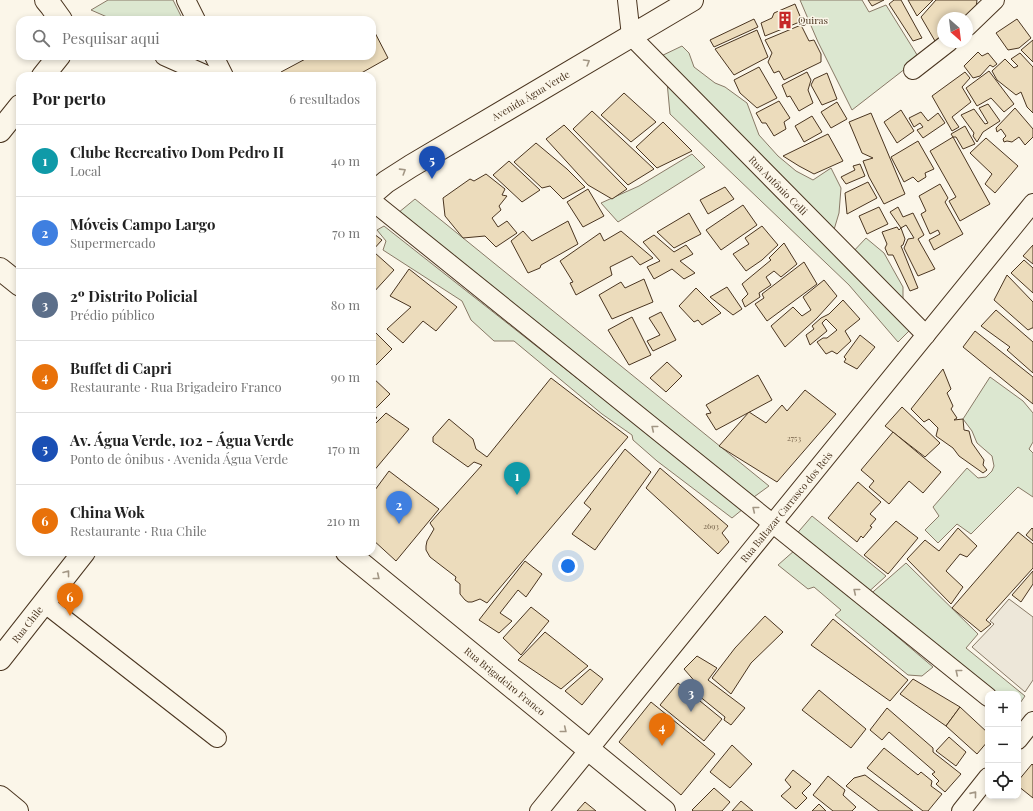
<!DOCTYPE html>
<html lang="pt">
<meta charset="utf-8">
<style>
:root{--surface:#fff;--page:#f2f2f2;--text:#222;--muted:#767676;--line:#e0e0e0;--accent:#d93025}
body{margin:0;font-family:"Playfair Display",serif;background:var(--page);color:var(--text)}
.controls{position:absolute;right:12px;bottom:12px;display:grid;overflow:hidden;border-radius:8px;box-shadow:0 2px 6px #0003}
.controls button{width:36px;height:36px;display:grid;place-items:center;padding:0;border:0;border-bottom:1px solid var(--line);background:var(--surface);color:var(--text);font:20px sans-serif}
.compass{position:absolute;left:937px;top:12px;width:36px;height:36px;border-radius:50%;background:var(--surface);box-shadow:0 2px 6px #0003;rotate:152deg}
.you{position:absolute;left:568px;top:566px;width:14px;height:14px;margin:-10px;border:3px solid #fff;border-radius:50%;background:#1a73e8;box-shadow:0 0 0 6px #1a73e833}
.badge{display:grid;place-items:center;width:26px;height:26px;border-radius:50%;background:var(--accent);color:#fff;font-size:13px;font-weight:700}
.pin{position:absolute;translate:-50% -33px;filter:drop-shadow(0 1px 2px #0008)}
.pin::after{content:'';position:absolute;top:21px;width:14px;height:12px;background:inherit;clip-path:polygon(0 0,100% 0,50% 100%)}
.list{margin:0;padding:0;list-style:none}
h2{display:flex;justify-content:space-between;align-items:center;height:52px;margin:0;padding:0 16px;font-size:17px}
h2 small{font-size:13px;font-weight:400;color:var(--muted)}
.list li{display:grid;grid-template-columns:26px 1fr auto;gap:12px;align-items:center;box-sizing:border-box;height:72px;padding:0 16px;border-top:1px solid var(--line)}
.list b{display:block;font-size:15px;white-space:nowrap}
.list p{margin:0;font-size:13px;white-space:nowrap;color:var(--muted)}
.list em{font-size:13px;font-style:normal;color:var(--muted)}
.icon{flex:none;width:22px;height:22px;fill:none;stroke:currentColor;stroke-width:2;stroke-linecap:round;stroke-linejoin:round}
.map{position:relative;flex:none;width:1033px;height:811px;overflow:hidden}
.search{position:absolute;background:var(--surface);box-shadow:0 2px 6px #0003;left:16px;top:16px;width:360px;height:44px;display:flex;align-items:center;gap:10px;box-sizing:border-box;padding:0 14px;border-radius:12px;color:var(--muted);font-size:15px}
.panel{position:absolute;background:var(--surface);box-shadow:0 2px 6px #0003;left:16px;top:72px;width:360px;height:484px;border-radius:12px}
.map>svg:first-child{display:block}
.green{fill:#dce7d0;stroke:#887966}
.parking{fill:#ede7d9;stroke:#887966}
.building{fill:#ecdcbc;stroke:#4a3520}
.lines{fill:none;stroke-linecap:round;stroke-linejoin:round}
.minor-casing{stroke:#4a3520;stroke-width:20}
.major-casing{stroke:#4a3520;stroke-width:24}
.minor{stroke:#fbf6e9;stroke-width:18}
.major{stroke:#fbf6e9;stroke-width:22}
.oneway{stroke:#a29684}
.labels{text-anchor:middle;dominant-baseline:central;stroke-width:3;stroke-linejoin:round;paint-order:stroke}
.number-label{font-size:8px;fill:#725f47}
.poi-label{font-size:10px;fill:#4a3520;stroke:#fbf6e9;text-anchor:start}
.street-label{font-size:10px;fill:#4a3520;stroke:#fbf6e9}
</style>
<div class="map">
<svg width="1033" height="811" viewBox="0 0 1033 811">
<rect width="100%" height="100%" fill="#fbf6e9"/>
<!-- green -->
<g class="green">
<path d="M108,0h65l10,20h-69l-23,-10z"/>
<path d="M800,0h62l7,12 17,-7 33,53 -67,52 -34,-68z"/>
<path d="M682,46l7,7 5,14 21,16 10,4 22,16 12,32 19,21 18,15 17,9 18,-12 10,20 -2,25 -6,20 -176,-175z"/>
<path d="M667,82l243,248 -12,12 -49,-57 -179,-171z"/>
<path d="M692,154l13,13 -87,55 -17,-19 38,-17z"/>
<path d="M415,199l354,287 -22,16 -360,-280z"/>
<path d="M384,226l359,283 -11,9 -75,-57 -24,-21 -1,-5 -30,-21 -88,-73h-20l-23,-21 -9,-19 -79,-51 3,-9 -9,-11z"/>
<path d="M866,238l18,15 10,18 9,16v17l-52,-50z"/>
<path d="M990,377l33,24 10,12v29l-4,7 4,4v44l-15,-10 -47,47 -14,-10 -19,19 -13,-13 14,-14 -6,-9 34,-39 11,10 8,-1 6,-6 2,-5 -2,-10 -15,-13 -5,-12 -9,-12z"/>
<path d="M812,516l74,60 -22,20 -70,-59z"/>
<path d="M795,550l138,117 -11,9 -14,-1 -73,-60 6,-5 -27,-23 -6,2 -30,-24z"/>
<path d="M906,563l72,71 -12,14 59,48 -7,10v-12h-30l-122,-96z"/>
</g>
<!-- parking -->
<path class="parking" d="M1009,599l24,18v63l-8,12 -53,-45 22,-23 -4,-3z"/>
<!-- building -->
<g class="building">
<path d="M868,0h16l-12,6z"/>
<path d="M894,0h7l21,38 -9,3 -24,-37z"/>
<path d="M908,0h25l-16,16z"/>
<path d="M936,0h41l-1,8 -12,10h-21v17l-8,6 -14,-24z"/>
<path d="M795,4l7,17 -37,15 -4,-13 11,-5 2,-5z"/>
<path d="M754,19l4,8 -44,20 -4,-7z"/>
<path d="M1017,19l14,19 -12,10 -11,2 -12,-17z"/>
<path d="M801,25l8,16 5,-1 7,14v8l-37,18 -5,-9 -5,2 -6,-11 4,-9 -7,-13z"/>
<path d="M372,27l16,31 -32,18h-6l-2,-3 -5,3h-59l-3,-4 30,-16h61z"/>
<path d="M757,30l11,27 -34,18 -19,-26z"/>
<path d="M1033,40v22l-12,-12z"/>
<path d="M978,52l4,4 6,-3 9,11 -4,3 -3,-2 -10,11 -7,2 -9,-12z"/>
<path d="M1020,53l13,14v46l-6,-6 -6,-15 -5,3 -19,-15 -5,-9 13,-12 9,9 4,-2 -7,-7z"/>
<path d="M759,67l18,31 -20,10 -17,-15 -6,-13z"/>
<path d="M989,71l25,33 -10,8 -13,-14 -14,8 -11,-18z"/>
<path d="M807,72l4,8 -3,10 5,13 -14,8 -9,-15 -3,1 -5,-12z"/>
<path d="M965,72l5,6 -8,9 9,15 -19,15 7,10 -7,4 -20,-35z"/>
<path d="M827,73l10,26 -15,6 -11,-20 3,-6z"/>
<path d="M624,93l32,29 -25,20 -30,-27z"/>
<path d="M779,101l11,17 -6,4 2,7 -12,7 -8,-13h-4l-6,-10z"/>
<path d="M837,102l10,17 -16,9 -10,-16z"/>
<path d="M988,104l12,17 -17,11 -6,10 -4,-6 1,-3 -13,-18 13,-6 11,15 3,-1 -9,-15z"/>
<path d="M1015,108l18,21v8l-8,8 -6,-8 -7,5 -5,-1 -3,1 -1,-3 3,-3 -5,-7 -4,3 -1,-4z"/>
<path d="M901,110l13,21 -17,12 -13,-21z"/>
<path d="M592,111l62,58 -26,16 -55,-56z"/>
<path d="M921,112l7,9 10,-8 7,10 -22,15 -6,-8 6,-3 -3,-4 -6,4 -5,-9z"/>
<path d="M871,113l34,81 -21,10 -15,-27 -6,-16 10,-3 -11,-5 -13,-31z"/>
<path d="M812,116l10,16 -18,10 -9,-16z"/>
<path d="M663,122l29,29 -35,17 -21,-21z"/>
<path d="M564,125l63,64 -15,10 -24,-14 -42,-46z"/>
<path d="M965,126l10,18 -12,5 -7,-12h-3l-2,-3z"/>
<path d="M828,134l15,27 -29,13 -15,-8 -16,-10z"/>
<path d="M953,137l37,67 -30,17 -11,-20 7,-4 -26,-46z"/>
<path d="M986,138l32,28 -23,27 -10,-9 7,-10 -22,-21z"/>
<path d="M918,141l16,28 -9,4 1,4 -8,5 -5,-5 -9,5 -13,-25z"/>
<path d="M536,143l31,26 18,18 -22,12 -13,-13 -8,2 -28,-26z"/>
<path d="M509,161l31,29 -18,12 -29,-27z"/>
<path d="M860,164l5,12 -19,8 -5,-7 14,-7 -2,-4z"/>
<path d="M486,174l19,15 -3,6 5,1 -8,10 2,4 -9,8 6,9 9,-6 10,12 -21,14 -11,-11 -22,2 -18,-22 -2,-18 27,-19 4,2z"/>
<path d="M868,182l9,16 -30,16 -2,-21z"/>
<path d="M940,184l8,14 -3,4 18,32 -29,16 -5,-10 11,-6 -2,-4 -8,4 -9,-20 5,-3 -7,-15z"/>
<path d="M725,187l9,12 -26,15 -8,-14z"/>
<path d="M588,189l16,27 -21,11 -16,-25z"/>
<path d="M743,205l14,20 -36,25 -15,-20z"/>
<path d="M879,207l9,17 -21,10 -8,-18z"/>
<path d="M898,207l5,10 10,-4 11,22 -6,4 17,30 -17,7 -14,-28 4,-9 6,-1 -8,-13 -5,3 -11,-16z"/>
<path d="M689,213l12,21 -27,14 -17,-16z"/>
<path d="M568,221l10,23 -37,21 -1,3 -12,5 -17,-32 12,-10 9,10z"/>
<path d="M762,226l16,19 -16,15 -16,11 -13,-17 16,-10 -4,-6z"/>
<path d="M897,227l2,3 2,-2 4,11 -2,6 -2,1 17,42 -8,3 -17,-36h-5l-3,-7 2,-4 -5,-12z"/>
<path d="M621,231l32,27 -13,7 -8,-9 -22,11 2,8 -36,20 -6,-12 3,-1 -13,-21 40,-28 4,8z"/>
<path d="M374,234l8,6 -10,11v-14z"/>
<path d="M654,235l20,17 12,-7 7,9 -13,7 15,12 -11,6 -12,-10 -18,10 -7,-12 13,-6 -17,-19z"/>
<path d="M784,243l13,21 -16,13 -7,-6 -8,6 5,8 -12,8 1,4 -15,10 -3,-7 6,-6 -6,-10 29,-24 -2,-2z"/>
<path d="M1033,245v19l-10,-8z"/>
<path d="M375,253l19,17 -22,24v-37z"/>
<path d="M1024,260l9,8v25l-22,-20z"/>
<path d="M804,262l13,22 -50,37 -12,-17 9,-6 -2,-4z"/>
<path d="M409,269l48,38 -21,24 -13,-10 -20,22 -16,-14 24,-22 -21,-11z"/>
<path d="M1007,275l26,27v26h-1l-4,2 -34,-30z"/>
<path d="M644,279l9,23 -41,17 -13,-24 22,-13 4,6z"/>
<path d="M824,280l13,16 -20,22 -32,29 -14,-21 22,-19 9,9 9,-6 -8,-13z"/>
<path d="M727,287l15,22 -9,6 -23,-18z"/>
<path d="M696,288l25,25 -19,12 -4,-5 -4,2 -15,-16z"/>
<path d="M843,300l17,19 -15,12 6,10 -14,13 -5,-3 -6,3 -9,-12 6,-4h4l10,-8 -11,-11 -4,4 5,8 -17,14 -4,-10 8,-6 -2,-3 9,-8 8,-4z"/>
<path d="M996,310l37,32v31l-26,-23 3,-3 -29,-21z"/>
<path d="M661,312l15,28 -23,11 -6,-10 13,-6 -11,-17z"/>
<path d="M632,317l19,38 -22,10 -21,-35z"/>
<path d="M372,329l20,20 -19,19 -1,-1z"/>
<path d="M975,331l58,46v27l-70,-57z"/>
<path d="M860,335l15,12 -18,22 -13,-7 2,-3 -2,-2z"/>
<path d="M667,362l15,14 -16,16 -16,-14z"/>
<path d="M943,369l8,20 -4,4 6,13 -2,3 6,9 -3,2 9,-1 1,11 5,1 3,12 12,17 -1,5 4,5 -4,3 -24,-17 -6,-8 -17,-12 2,-8 -9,-9 -5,3 -13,-13z"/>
<path d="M758,375l14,25 -56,30 -10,-16 5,-1 -5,-8z"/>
<path d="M372,377l18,17 -18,18 5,6 -5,4z"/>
<path d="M551,378l77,59 -141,166 -7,-4 -8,3h-4l-3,-2 -5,-6v-10l-5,-4 1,-3 -26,-20 -4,-7v-4l1,-5 7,-12 -4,-6 52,-58 -8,-3 -6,5 -35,-25v-5l16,-18 24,20 3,10 11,8z"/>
<path d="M805,390l31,24 -59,68 -58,-36 30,-34 17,11 16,-18 5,6z"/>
<path d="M902,407l38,36 -15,14 -40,-31z"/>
<path d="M386,413l23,16 -37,44v-46z"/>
<path d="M893,432l48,40 -18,21 -14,-12 -20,23 -20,-17 5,-6 -13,-11z"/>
<path d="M625,449l26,23 -56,78 -23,-16 19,-25 -7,-6z"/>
<path d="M660,468l68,58 -6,7 7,9 -11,12 -72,-66z"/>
<path d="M389,471l50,38 -43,52 -24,-22v-45z"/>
<path d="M858,482l23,20 -11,12 6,5 -6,7 2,1 -9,11 -2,-2 -4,6 -29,-24z"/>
<path d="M896,521l22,17 -30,36 -24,-19z"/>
<path d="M958,528l19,18 -10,11 -7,-3 -14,17 17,16 -12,17 -44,-45 18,-19 14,11z"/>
<path d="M1032,528l1,1v12l-7,-6z"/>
<path d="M1018,532l15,12v24l-47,52 5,4 -10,8 -29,-24z"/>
<path d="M525,561l17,13 -16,23 -8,-7 -18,23 12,8 -13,12 -20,-13z"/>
<path d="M1033,571v13l-12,18 -9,-7z"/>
<path d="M531,607l18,14 -28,34 -18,-17z"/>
<path d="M765,616l18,16 -32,31 -20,31 -19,-16 23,-30z"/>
<path d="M833,619l75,61 -18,21 -79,-56z"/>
<path d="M545,632l43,34 -27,23 -43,-29z"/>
<path d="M697,656l20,12 -9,12 37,28 -14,17 -7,-5 1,-3 -32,-26 5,-6 -14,-16z"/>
<path d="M590,669l13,10 -21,26 -17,-14z"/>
<path d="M913,679l47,28 -14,19 -46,-32z"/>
<path d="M678,683l44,36 -18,22 -44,-36z"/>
<path d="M819,690l47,39 -15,19 -49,-38z"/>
<path d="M651,702l64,52 -34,41 -62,-53z"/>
<path d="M960,707l28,26v8l-11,13 -31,-28z"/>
<path d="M887,708l46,40v4l28,22 -16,18 -9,-8 3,-3 -7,-7 3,-2 -46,-40 -7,8 -12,-10z"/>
<path d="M949,737l17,15 -10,14 -20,-15z"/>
<path d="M732,745l20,19 -22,24 -20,-16z"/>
<path d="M884,748l34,27 3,-3 11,9 -1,5 11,8 -14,17h-5l-56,-43z"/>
<path d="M1032,764l1,1v33l-15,-12v-5z"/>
<path d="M793,770l18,14 -9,9 5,5 -11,11 -15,-13 10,-9 -6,-7z"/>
<path d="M865,775l48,36h-34l-33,-25 8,-8z"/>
<path d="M828,776l17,14 -2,5 13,12 -4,4h-19l-20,-16z"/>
<path d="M714,788l16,14 -8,9h-29l-1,-1z"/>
<path d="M741,801l12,10h-21z"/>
<path d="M585,802l11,9h-19z"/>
<path d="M819,804l7,7h-14z"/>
</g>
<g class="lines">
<!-- minor casing -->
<g class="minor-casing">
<g id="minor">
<path d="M186,0l10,20"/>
<path id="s1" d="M627,0l4,36 295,299"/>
<path d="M967,27l28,-27"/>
<path d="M164,56l45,20"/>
<path d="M214,56l10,20"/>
<path d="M913,70l36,-28"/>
<path d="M372,201l616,496"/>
<path d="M44,603l173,135"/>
<path d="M1018,740l15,-19"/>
<path id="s2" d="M539,811l494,-608"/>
<path d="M961,811l27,-34"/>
</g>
</g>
<!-- major casing -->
<g class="major-casing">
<g id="major">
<path d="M46,0l5,6 10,14"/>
<path d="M43,76l16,-20"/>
<path d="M0,131l20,-25"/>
<path id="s3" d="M372,194l14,-12 25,-16 281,-166"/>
<path d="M0,269l20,16"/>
<path id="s4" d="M347,552l317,259"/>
<path id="s5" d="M0,659l84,-107"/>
<path d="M0,797l17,14"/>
</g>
</g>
<!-- minor -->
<use href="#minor" class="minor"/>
<!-- major -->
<use href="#major" class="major"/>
</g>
<!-- one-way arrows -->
<defs><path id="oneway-chevron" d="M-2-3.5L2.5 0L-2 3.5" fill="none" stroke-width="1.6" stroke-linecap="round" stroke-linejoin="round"/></defs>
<g class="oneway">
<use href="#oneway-chevron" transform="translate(587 62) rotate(-31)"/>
<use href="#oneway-chevron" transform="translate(403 171) rotate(-32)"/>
<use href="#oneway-chevron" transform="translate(654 428) rotate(-141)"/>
<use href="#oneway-chevron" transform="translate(755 509) rotate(-141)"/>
<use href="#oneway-chevron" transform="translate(67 573) rotate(-52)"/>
<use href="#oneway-chevron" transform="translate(377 577) rotate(39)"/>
<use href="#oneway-chevron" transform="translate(856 591) rotate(-141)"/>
<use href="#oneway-chevron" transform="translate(958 672) rotate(-141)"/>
<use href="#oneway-chevron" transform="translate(564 730) rotate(39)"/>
<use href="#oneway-chevron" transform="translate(974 794) rotate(-51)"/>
</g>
<!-- icons -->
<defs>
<g id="building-bare" transform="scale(1.38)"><path d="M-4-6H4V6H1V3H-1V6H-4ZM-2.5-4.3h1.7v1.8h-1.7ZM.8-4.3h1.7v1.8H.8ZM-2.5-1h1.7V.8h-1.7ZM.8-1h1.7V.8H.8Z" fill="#c62828" stroke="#fbf6e9" stroke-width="2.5" paint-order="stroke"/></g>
</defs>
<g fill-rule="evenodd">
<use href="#building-bare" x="785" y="20"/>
</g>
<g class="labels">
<!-- number labels -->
<g class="number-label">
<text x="794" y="437">2753</text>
<text x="711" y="525">2693</text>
</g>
<!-- poi labels -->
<g class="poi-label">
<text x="798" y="20">Quiras</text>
</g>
<!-- street labels -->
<g class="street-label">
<text stroke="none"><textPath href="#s3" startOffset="187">Avenida Água Verde</textPath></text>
<text stroke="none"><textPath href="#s1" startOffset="246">Rua Antônio Celli</textPath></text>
<text stroke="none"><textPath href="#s2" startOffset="392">Rua Baltazar Carrasco dos Reis</textPath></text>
<text stroke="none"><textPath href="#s5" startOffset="44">Rua Chile</textPath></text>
<text stroke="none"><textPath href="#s4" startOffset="204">Rua Brigadeiro Franco</textPath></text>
</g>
</g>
</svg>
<div class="controls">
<button>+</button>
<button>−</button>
<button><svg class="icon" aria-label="locate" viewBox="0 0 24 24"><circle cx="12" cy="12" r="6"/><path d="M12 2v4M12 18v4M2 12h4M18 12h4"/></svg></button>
</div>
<svg class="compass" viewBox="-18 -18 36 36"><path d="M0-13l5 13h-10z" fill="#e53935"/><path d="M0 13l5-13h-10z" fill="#767676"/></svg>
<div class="you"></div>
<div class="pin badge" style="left:517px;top:495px;background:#0f9aa8">1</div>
<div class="pin badge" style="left:399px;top:524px;background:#3f7fe0">2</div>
<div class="pin badge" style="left:691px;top:712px;background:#5c6f8a">3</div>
<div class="pin badge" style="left:662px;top:746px;background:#e8710a">4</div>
<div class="pin badge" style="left:432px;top:179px;background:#1a4fb4">5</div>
<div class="pin badge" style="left:70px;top:616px;background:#e8710a">6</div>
<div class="search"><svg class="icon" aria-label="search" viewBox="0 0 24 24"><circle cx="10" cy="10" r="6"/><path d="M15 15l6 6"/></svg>Pesquisar aqui</div>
<section class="panel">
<h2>Por perto<small>6 resultados</small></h2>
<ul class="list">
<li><span class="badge" style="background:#0f9aa8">1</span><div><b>Clube Recreativo Dom Pedro II</b><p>Local</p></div><em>40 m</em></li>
<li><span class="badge" style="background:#3f7fe0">2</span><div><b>Móveis Campo Largo</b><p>Supermercado</p></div><em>70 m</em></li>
<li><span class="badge" style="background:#5c6f8a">3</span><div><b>2º Distrito Policial</b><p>Prédio público</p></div><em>80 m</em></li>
<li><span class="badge" style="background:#e8710a">4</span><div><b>Buffet di Capri</b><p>Restaurante · Rua Brigadeiro Franco</p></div><em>90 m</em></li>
<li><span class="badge" style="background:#1a4fb4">5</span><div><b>Av. Água Verde, 102 - Água Verde</b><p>Ponto de ônibus · Avenida Água Verde</p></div><em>170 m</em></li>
<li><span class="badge" style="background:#e8710a">6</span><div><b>China Wok</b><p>Restaurante · Rua Chile</p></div><em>210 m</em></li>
</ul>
</section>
</div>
